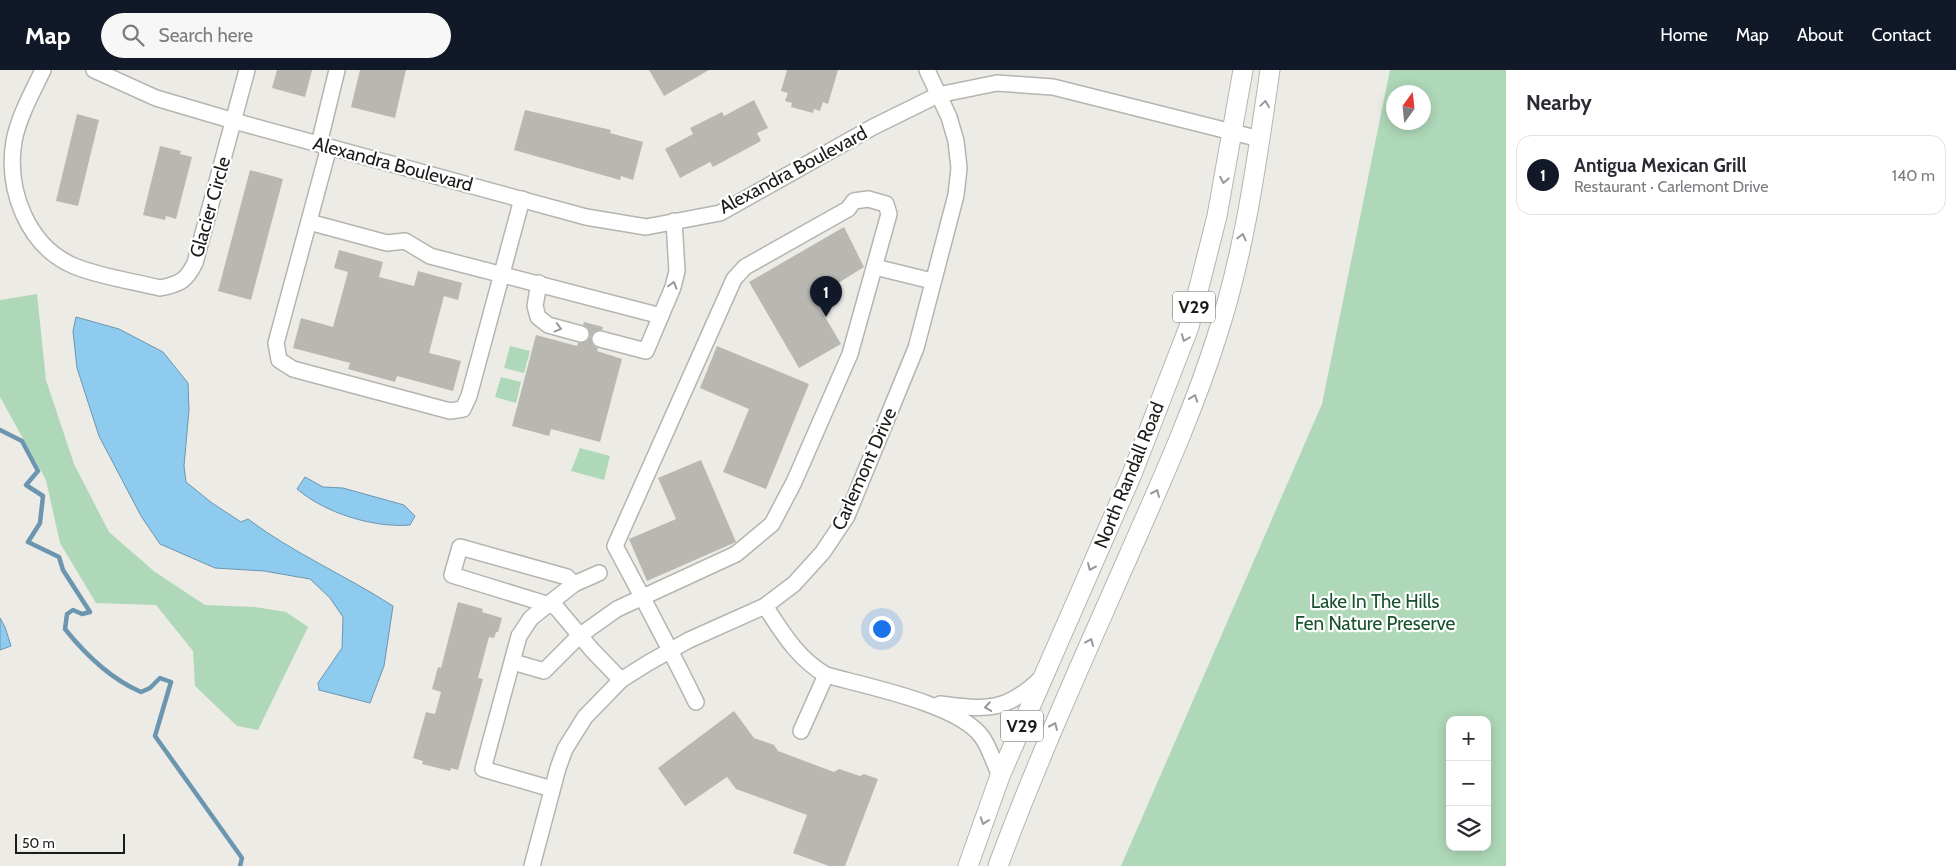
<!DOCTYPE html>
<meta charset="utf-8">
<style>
:root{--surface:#fff;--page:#f7f7f7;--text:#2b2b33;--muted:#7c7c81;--line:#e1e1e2;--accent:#111827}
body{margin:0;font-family:Cabin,sans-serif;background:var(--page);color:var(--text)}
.controls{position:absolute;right:15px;bottom:15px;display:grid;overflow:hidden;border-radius:10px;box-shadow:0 2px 12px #0003}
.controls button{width:45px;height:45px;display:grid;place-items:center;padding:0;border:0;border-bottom:1px solid var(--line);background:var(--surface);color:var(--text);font:25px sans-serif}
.compass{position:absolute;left:1386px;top:15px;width:45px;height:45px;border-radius:50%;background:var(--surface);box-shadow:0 2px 12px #0003;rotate:15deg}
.scale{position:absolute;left:15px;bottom:12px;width:110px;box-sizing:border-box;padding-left:5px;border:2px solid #1b1b19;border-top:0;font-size:14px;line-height:18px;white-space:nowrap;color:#1b1b19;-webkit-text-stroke:4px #fff;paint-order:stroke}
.you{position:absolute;left:881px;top:558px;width:18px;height:18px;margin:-12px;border:4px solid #fff;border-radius:50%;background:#1a73e8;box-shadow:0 0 0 8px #1a73e833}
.badge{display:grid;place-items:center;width:32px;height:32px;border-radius:50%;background:var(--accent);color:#fff;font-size:16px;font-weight:700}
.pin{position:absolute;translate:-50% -41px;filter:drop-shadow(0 1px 2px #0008)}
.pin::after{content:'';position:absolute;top:26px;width:18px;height:15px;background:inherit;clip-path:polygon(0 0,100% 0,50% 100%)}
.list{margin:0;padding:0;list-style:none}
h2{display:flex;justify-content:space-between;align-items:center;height:65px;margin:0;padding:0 20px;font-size:21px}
h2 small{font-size:16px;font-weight:400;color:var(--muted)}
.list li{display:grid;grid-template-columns:32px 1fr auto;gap:15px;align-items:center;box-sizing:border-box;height:80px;margin:0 10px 10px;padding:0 10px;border:1px solid var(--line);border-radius:15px}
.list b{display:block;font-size:19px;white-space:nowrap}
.list p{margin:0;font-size:16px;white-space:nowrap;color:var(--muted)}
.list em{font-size:16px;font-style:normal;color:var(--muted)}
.icon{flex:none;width:28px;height:28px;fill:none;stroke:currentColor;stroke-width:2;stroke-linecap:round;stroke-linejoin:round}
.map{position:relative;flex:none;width:1506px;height:796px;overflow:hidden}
header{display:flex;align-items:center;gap:30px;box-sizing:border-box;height:70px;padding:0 25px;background:var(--accent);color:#fff}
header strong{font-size:24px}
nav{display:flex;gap:28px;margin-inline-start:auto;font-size:18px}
.search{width:350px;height:45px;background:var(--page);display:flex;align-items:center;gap:12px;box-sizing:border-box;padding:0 18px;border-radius:28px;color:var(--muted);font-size:19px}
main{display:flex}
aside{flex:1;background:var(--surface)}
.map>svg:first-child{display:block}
.green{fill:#aed8b8;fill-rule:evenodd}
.water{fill:#8fcaef;stroke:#6c96af}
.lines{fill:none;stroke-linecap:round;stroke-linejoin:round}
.stream{stroke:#6c96af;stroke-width:4.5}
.building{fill:#b8b7b2}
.minor-casing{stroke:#b6b4af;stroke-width:18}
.major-casing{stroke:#b6b4af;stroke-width:21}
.minor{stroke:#fff;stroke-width:15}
.major{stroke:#fff;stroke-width:19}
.oneway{stroke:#989898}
.labels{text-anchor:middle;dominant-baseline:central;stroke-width:4.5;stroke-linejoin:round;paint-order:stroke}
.shield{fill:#fff;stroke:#5f5f5e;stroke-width:1}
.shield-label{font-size:18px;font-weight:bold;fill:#1b1b19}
.street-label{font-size:19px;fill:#1b1b19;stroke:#fff}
.park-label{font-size:19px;fill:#16522c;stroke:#fff}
</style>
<header>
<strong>Map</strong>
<div class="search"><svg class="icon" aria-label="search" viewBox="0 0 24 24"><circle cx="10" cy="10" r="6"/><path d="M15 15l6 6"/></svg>Search here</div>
<nav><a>Home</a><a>Map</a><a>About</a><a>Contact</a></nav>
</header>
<main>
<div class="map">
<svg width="1506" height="796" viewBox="0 0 1506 796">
<rect width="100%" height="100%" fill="#edebe6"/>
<!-- green -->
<g class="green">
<path d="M1390,0h116v796h-385l201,-462zM1394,22h30v30h-30zM1450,650h37v127h-37z"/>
<path d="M37,224l9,86 28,84 35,68 46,40 50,33 50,2 31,5 22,15 -50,103 -21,-4 -42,-40 -2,-35 -37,-46 -60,-2 -36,-60 -14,-63 -46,-83v-97z"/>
<path d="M510,276l20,5 -6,22 -20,-5z"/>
<path d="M501,307l20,5 -5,21 -21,-6z"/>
<path d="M580,378l30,8 -6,24 -33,-9z"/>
</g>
<!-- water -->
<g class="water">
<path d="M76,247l43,12 44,23 25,31 1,27 -5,56 2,16 26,21 29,19 7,-3c45,34 97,56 145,87l-9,60 -14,37 -51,-13 -1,-7 24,-35 1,-31 -13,-19 -20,-19 -46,-8 -49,-3 -55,-24 -19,-28 -42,-80 -22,-68 -4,-37z"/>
<path d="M305,407l18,10 20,1 61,17 11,11 -5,9c-37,3 -85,-12 -113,-36z"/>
<path d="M0,548l5,9 6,19 -11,4z"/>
</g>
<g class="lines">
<!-- stream -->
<path class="stream" d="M0,360l22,11 16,30 -12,14 17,11 -3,27 -12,19 31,15 4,13 27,42 -8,2 -9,-4 -6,4 -2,15c20,25 46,50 76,63l9,-4 10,-10 11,4 -16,54 87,122 -2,8"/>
</g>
<!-- building -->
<g class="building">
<path d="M277,0h35l-7,27 -33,-9z"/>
<path d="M360,0h46l-11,48 -44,-11z"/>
<path d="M649,0h60l-45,26z"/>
<path d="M787,0h51l-10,34 -5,-2 -3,9 -6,-2 -1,4 -22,-6 1,-4 -7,-2 3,-8 -7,-2z"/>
<path d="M754,30l14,28 -11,5 4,8 -48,26 -3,-5 -30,16 -15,-29 28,-15 -3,-6 32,-16 2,4z"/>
<path d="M525,40l86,20 -1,3 33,9 -10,38 -12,-4 -1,4 -106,-30z"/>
<path d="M77,44l22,6 -21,86 -22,-5z"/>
<path d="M160,76l21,5 -1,3 12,3 -16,62 -10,-3 -1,4 -22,-5z"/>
<path d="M250,100l33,9 -32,121 -33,-9z"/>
<path d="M844,157l20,40 -50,31 27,46 -42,24 -50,-86z"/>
<path d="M339,180l44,12 -4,15 35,9 4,-15 44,12 -4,17 -14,-4 -15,57 32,8 -8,30 -56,-15 -2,6 -47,-13 2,-6 -57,-15 8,-30 32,9 15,-55 -14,-4z"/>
<path d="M584,252l19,5 -1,3 -8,2 -3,5 2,8 5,3 -1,3 25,8 -22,83 -49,-13 -2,7 -37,-10 24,-91 41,11 1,-3 9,-2 3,-5 -2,-8 -5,-3z"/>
<path d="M717,276l92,38 -43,105 -43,-17 26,-63 -49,-21z"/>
<path d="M701,390l35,82 -89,39 -18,-42 47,-20 -18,-41z"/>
<path d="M458,532l25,7 -1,3 20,6 -4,14h-2l-2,6 -5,-1 -11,41 5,1 -25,91 -7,-2 -1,3 -28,-7 1,-3 -10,-3 13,-46 9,2 6,-22 -9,-3 6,-22 3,1z"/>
<path d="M734,641l20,27 20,7 4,6 56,21 5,-3 21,7 4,-2 14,5 -33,87h-16l-36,-13 14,-38 -71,-26 -9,-12 -42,29 -27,-38z"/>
</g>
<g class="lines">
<!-- minor casing -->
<g class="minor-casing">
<g id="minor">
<path d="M43,0c-11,23 -24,46 -29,71 -8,48 13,105 60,125 27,11 58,15 86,22 20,-4 26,-7 35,-25l52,-193"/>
<path d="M94,0l62,28 78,23 352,96 60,10 74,-14 153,-86 65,-32 59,-12 56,4 207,52"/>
<path d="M319,74l18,-74"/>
<path d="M329,77l-53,196 3,17 14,9 157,42 13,-2 6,-13 53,-197"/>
<path d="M309,152l78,21 18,-2 25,15 231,60"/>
<path d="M875,197l57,14"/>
<path d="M539,213l-4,23 3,11 10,8 33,9"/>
<path d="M600,269l46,12 27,-64 4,-16 -3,-50"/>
<path d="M574,514l-7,-7 -107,-30 -8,28 104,32 36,43 29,30"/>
<path d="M765,536c17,26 33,53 61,69 39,11 133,29 156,62 8,11 12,27 18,39"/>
<path d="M513,592l31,9 35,-35 38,-27 119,-55 36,-30 22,-42 56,-128 39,-140 -3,-10 -18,-5 -14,2 -6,8 -103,58 -11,12 -119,267c28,52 55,103 81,156"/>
<path d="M940,634c47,6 67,8 102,-27"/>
<path d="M801,661l25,-56"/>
<path d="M552,719l-69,-20 36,-133 12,-18 43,-34 25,-11"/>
<path d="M532,796l26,-98 7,-19 20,-32 36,-37 27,-17 41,-23 76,-34 29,-22 29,-32 24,-36 69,-168 40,-153 3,-27 -3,-27 -7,-24 -22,-47"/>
</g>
</g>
<!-- major casing -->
<g class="major-casing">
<g id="major">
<path d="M968,796l32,-90 132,-302 57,-147 28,-111 26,-146"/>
<path d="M998,796c39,-105 85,-207 130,-309 32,-73 65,-145 89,-221 28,-86 40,-176 53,-266"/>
</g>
</g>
<!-- minor -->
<use href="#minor" class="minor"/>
<!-- major -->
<use href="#major" class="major"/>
</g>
<!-- one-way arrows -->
<defs><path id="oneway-chevron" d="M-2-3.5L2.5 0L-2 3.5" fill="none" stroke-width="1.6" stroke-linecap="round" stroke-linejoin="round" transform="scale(1.25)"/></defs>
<g class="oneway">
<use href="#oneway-chevron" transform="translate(1265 34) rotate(-82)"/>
<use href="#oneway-chevron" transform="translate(1224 110) rotate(101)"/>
<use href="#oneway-chevron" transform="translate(1242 167) rotate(-77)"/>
<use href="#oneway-chevron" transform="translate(673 215) rotate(-74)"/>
<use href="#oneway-chevron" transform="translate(558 258) rotate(15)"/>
<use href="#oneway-chevron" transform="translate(1185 268) rotate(111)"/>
<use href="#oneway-chevron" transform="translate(1194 328) rotate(-70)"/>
<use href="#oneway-chevron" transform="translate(1156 423) rotate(-66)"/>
<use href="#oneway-chevron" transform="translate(1091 497) rotate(114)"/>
<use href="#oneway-chevron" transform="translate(1090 572) rotate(-67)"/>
<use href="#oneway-chevron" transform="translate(988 637) rotate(171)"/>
<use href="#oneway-chevron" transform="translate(1054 656) rotate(-66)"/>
<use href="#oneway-chevron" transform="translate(984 751) rotate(109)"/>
</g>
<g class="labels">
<!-- shield labels -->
<g class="shield">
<rect x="1173" y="221.5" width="42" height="31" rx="4"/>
<rect x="1001" y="640.5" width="42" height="31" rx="4"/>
</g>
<g class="shield-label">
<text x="1194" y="237">V29</text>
<text x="1022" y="656">V29</text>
</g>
<!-- street labels -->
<g class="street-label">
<text transform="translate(393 94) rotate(15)">Alexandra Boulevard</text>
<text transform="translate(793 100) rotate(-28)">Alexandra Boulevard</text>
<text transform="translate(210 137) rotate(-74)">Glacier Circle</text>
<text transform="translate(864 399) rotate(-66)">Carlemont Drive</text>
<text transform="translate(1129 405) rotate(-68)">North Randall Road</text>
</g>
<!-- park labels -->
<g class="park-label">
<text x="1375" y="531">Lake In The Hills<tspan x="1375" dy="22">Fen Nature Preserve</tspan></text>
</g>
</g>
</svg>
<div class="controls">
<button>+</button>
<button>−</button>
<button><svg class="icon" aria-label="layers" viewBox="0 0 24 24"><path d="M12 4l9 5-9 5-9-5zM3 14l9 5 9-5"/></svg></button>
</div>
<svg class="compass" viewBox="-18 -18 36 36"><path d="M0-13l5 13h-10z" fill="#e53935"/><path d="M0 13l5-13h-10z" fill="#7c7c81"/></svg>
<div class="scale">50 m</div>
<div class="you"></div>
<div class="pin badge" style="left:826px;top:247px">1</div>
</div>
<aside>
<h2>Nearby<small></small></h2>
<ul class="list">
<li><span class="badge">1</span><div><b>Antigua Mexican Grill</b><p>Restaurant · Carlemont Drive</p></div><em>140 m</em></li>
</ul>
</aside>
</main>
